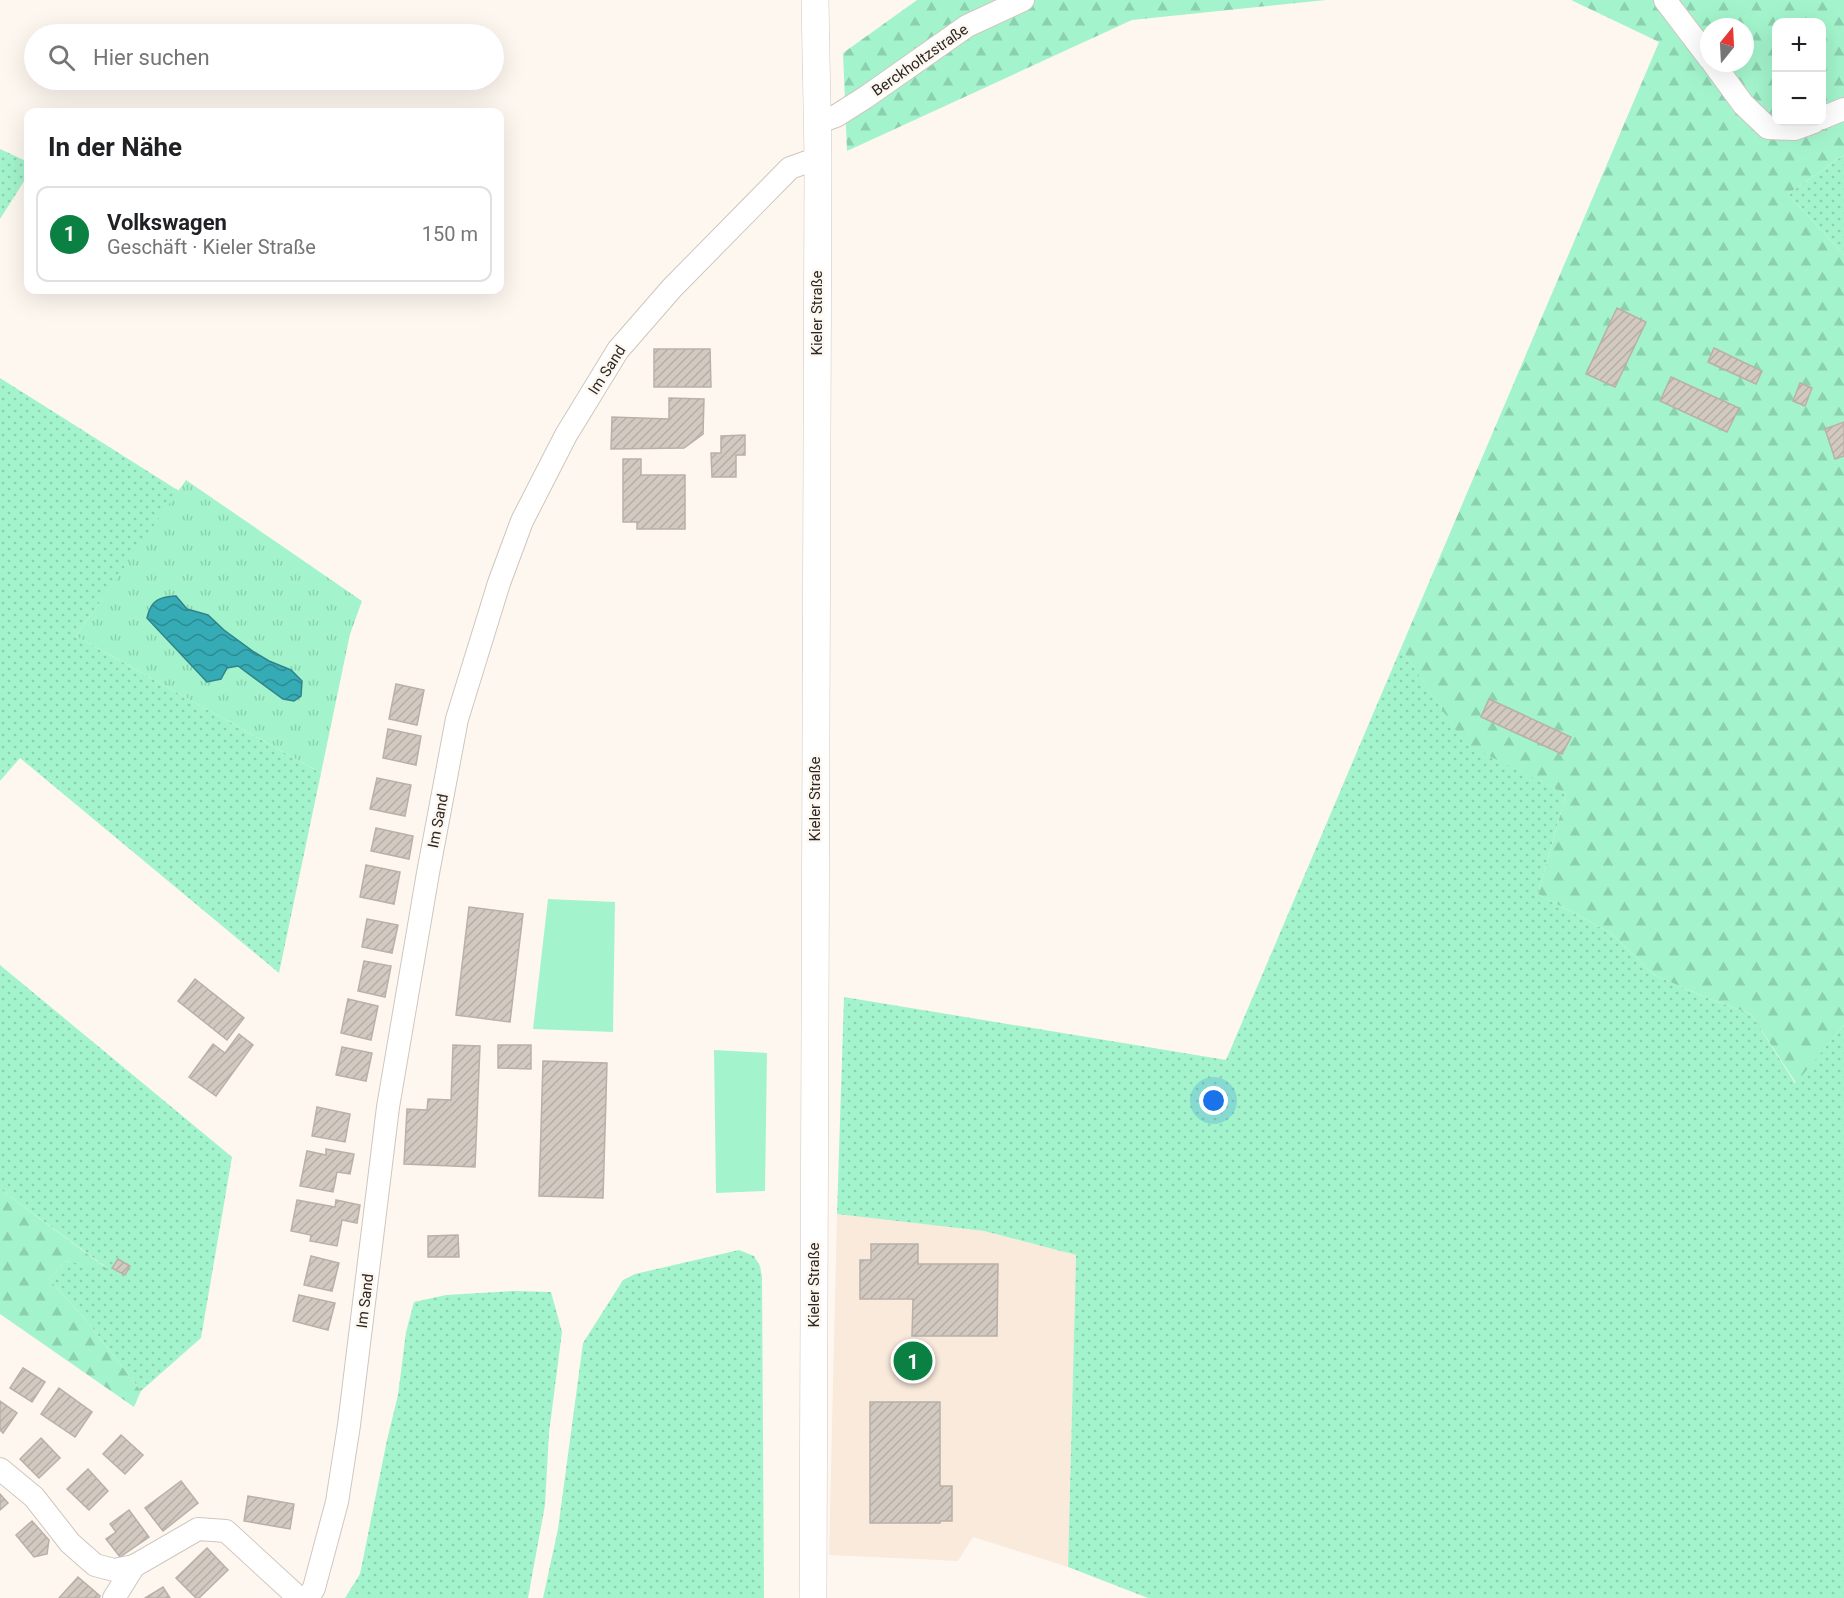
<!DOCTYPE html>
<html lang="de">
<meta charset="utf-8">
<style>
:root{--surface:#fff;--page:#f6f6f6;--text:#202124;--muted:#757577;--line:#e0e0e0;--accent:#0b8043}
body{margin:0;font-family:Roboto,sans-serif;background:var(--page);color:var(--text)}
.controls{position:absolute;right:18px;top:18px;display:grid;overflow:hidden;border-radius:12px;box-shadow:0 6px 24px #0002}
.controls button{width:54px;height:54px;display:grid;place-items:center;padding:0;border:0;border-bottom:2px solid var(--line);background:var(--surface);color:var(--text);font:30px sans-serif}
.compass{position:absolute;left:1700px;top:18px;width:54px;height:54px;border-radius:50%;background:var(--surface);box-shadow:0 6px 24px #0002;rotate:18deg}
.you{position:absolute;left:1214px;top:1101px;width:21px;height:21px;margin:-15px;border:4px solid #fff;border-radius:50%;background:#1a73e8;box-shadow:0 0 0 9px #1a73e833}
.badge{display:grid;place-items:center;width:39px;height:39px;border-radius:50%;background:var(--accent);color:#fff;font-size:20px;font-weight:700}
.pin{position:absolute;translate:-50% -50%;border:3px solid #fff;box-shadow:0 2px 6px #0006}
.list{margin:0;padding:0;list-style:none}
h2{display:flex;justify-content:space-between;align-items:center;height:78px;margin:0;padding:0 24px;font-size:26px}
h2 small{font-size:20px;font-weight:400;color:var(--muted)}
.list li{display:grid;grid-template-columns:39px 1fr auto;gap:18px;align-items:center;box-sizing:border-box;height:96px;margin:0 12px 12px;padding:0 12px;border:2px solid var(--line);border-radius:12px}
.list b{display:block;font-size:22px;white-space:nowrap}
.list p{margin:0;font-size:20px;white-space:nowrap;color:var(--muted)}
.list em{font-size:20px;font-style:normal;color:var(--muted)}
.icon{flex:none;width:33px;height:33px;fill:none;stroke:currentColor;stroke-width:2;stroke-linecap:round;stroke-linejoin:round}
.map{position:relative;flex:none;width:1844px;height:1598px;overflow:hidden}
.search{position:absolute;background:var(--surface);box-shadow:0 6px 24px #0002;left:24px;top:24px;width:480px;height:66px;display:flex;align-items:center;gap:15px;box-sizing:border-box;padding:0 21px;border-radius:33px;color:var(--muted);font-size:22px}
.panel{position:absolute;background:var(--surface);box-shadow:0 6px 24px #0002;left:24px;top:108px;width:480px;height:186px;border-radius:12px}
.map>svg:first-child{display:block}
.built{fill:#f9eadc}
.grass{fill:url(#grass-dots)}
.forest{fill:url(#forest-firs);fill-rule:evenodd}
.park{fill:url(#park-tufts)}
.pitch{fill:#a3f4cc}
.water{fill:url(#water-waves);stroke:#32838a;stroke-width:1.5}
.building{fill:url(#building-hatch);stroke:#b9b0a8;stroke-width:1.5}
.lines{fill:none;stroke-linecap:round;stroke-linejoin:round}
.minor-casing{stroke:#cfc6be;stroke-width:24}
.major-casing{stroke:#cfc6be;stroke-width:28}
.minor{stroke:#fff;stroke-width:22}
.major{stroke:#fff;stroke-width:27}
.labels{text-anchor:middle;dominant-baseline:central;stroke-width:5;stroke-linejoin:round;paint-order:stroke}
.street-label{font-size:15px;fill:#2b2724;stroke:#fef7f0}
</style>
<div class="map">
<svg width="1844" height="1598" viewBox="0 0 1844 1598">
<defs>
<pattern id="grass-dots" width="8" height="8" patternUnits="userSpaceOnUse" patternTransform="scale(1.5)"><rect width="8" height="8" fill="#a3f4cc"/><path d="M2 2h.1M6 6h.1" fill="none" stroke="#8cd1af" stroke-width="1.8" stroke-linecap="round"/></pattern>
<pattern id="forest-firs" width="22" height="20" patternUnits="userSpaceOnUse" patternTransform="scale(1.5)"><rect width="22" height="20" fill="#a3f4cc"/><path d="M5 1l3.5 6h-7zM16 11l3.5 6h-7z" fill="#8cd1af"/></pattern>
<pattern id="park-tufts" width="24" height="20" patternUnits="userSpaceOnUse" patternTransform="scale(1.5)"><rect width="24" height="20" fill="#a3f4cc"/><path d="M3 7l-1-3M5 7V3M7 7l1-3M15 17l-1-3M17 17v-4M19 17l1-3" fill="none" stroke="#8cd1af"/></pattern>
<pattern id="water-waves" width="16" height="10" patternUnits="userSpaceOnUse" patternTransform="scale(1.5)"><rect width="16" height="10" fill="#35abb5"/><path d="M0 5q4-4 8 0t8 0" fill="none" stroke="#2d8b93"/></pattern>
<pattern id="building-hatch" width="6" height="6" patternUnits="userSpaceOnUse" patternTransform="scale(1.5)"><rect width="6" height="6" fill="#d2cac1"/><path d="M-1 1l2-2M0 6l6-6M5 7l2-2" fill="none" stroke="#b4aea6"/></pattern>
</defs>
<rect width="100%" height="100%" fill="#fef7f0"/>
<!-- built -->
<path class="built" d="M837,1213l147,18 92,24 -8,312 -95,-30 -15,24 -129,-6z"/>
<!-- grass -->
<g class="grass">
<path d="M0,149l28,13v13l-28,44z"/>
<path d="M1844,155v100l-56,-61z"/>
<path d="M0,378l179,113 -103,145 245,137 -42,200 -259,-215 -20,23z"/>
<path d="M1401,648l64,95 101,51 -28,100 73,39 43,42 51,22 46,17 44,69 49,-58v573h-696l-80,-31 8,-312 -92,-24 -147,-17 7,-217 382,63z"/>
<path d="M0,965l232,192 -31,181 -60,53 -55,-71 -37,-41 17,-18 41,7 -107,-79z"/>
<path d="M739,1250l15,6 6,10 2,11 2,321h-221l15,-69 25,-186 40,-63 12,-6z"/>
<path d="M514,1291l37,1 11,40 -13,101 -4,72 -17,93h-183l15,-24 27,-134 11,-45 8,-63 8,-30 32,-7z"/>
</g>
<!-- forest -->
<g class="forest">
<path d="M917,0h409l-194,20 -285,131 -4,-98z"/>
<path d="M1571,0h273v155l-56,39 56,61v770l-48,58 -45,-69 -46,-17 -51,-22 -43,-42 -73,-39 28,-100 -101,-50 -64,-96 258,-606zM1776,22h46v100h-46zM1709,27h36v36h-36z"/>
<path d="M0,1189l109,81 -43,-9 -17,18 37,41 55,71 -7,16 -134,-93z"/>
</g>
<!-- park -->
<path class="park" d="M186,480l176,121 -12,33 -29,139 -245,-137z"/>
<!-- pitch -->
<g class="pitch">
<path d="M548,899l67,3 -2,130 -80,-3z"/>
<path d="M714,1050l53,3 -2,138 -49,2z"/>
</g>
<!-- water -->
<path class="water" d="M176,596l11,13 21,6 16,15 30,22 15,9 22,9 11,11 -1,15 -7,5 -11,-2 -45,-33 -11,2 -6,11 -14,3 -60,-64c4,-18 12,-21 29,-22z"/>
<!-- building -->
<g class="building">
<path d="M1617,308l29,14 -31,65 -29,-13z"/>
<path d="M1714,348l48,23 -6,13 -48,-22z"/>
<path d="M654,349h56l1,38h-57z"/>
<path d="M1671,377l68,31 -12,24 -67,-31z"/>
<path d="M1800,383l12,5 -7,18 -12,-5z"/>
<path d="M669,398l35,1 -1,35 -19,14 -73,1 1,-32 57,2z"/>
<path d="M1844,422v34l-9,3 -10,-30z"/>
<path d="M745,435v20h-9v22h-24l-1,-24h10v-17z"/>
<path d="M623,459h18v16h44v54h-48v-7h-14z"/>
<path d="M396,684l28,6 -7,35 -28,-6z"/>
<path d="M1489,699l82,38 -9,17 -81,-37z"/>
<path d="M388,729l33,7 -5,29 -33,-7z"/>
<path d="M377,778l34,7 -6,31 -35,-7z"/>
<path d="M376,828l37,8 -4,23 -38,-8z"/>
<path d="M366,865l34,7 -6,32 -34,-7z"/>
<path d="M469,907l54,7 -13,108 -54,-7z"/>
<path d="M367,919l31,6 -6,28 -30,-6z"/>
<path d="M364,961l27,5 -6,31 -27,-6z"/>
<path d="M195,979l49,39 -17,22 -49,-39z"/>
<path d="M348,999l30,7 -7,34 -30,-7z"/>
<path d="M239,1034l14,11 -37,51 -27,-19 24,-33 12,9z"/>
<path d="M453,1045l27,1 -5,121 -71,-3 3,-55 20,1 1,-11 23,1z"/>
<path d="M498,1045h33v24l-33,-1z"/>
<path d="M342,1047l30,6 -6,28 -30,-6z"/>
<path d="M543,1061l64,2 -4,135 -64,-2z"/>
<path d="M317,1107l33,7 -5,28 -33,-6z"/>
<path d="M326,1149l28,5 -4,20 -13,-2 -4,20 -33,-6 7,-35 19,4z"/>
<path d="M297,1200l38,7 1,-7 24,5 -3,18 -15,-3 -5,26 -27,-5 1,-6 -20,-4z"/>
<path d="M458,1235l1,22h-31v-21z"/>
<path d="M871,1244h47v20h80l-1,72h-85l1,-37h-53v-39h11z"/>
<path d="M311,1256l28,7 -7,28 -28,-6z"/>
<path d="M118,1259l12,7 -5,9 -13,-7z"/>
<path d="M299,1295l36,8 -7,27 -35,-9z"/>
<path d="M23,1368l22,14 -13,20 -22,-14z"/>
<path d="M59,1388l33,24 -17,25 -34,-23z"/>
<path d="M0,1401l17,12 -14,20 -3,-3z"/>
<path d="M870,1402h70v84h12v35h-12v2h-70z"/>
<path d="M121,1435l22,20 -18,19 -22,-20z"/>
<path d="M41,1438l19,20 -21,20 -19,-19z"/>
<path d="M88,1469l20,22 -19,19 -22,-21z"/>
<path d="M181,1481l17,22 -35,28 -18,-23z"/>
<path d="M0,1494l8,9 -8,7z"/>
<path d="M248,1496l46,8 -4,25 -46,-8z"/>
<path d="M129,1510l20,27 -29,20 -14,-18 10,-7 -6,-8z"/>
<path d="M32,1521l17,19 -2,14 -13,3 -18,-22z"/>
<path d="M207,1548l21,22 -29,28h-3l-20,-20z"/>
<path d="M78,1577l22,19 -1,2h-40z"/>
<path d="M163,1587l7,11h-25z"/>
</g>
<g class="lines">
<!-- minor casing -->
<g class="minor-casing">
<g id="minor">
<path d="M1665,0l44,58"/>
<path d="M1713,63l30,41 25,24 27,1 19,-7"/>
<path d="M1822,118l22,-9"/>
<path d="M817,123l19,-7 30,-19 101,-71 56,-26"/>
<path d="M0,1469l34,28 36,46 25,22 19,5 20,-4"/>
<path d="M114,1598l20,-32 64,-37 28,2 73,67"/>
<path d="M308,1598l6,-10 23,-86 12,-77 39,-318 40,-234 29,-154 42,-136 23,-62 44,-86 52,-85 54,-62 118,-120 28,-10"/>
</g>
</g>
<!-- major casing -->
<g class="major-casing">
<path id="major" d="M813,1598l5,-1440 -3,-158"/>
</g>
<!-- minor -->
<use href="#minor" class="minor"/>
<!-- major -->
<use href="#major" class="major"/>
</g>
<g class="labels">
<!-- street labels -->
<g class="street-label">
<text transform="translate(920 60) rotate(-35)">Berckholtzstraße</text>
<text transform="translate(817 313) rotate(-90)">Kieler Straße</text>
<text transform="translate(607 370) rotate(-57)">Im Sand</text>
<text transform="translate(815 799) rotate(-90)">Kieler Straße</text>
<text transform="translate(438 821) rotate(-79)">Im Sand</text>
<text transform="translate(814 1285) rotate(-90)">Kieler Straße</text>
<text transform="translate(365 1301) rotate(-83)">Im Sand</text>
</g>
</g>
</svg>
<div class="controls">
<button>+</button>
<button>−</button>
</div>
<svg class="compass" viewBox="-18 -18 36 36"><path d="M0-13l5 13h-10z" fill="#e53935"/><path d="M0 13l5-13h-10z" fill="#757577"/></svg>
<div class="you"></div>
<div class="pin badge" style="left:913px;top:1361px">1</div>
<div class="search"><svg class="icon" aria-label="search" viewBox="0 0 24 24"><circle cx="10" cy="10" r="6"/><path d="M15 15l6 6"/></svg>Hier suchen</div>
<section class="panel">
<h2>In der Nähe<small></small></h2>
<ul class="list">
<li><span class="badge">1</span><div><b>Volkswagen</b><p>Geschäft · Kieler Straße</p></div><em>150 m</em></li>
</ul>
</section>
</div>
